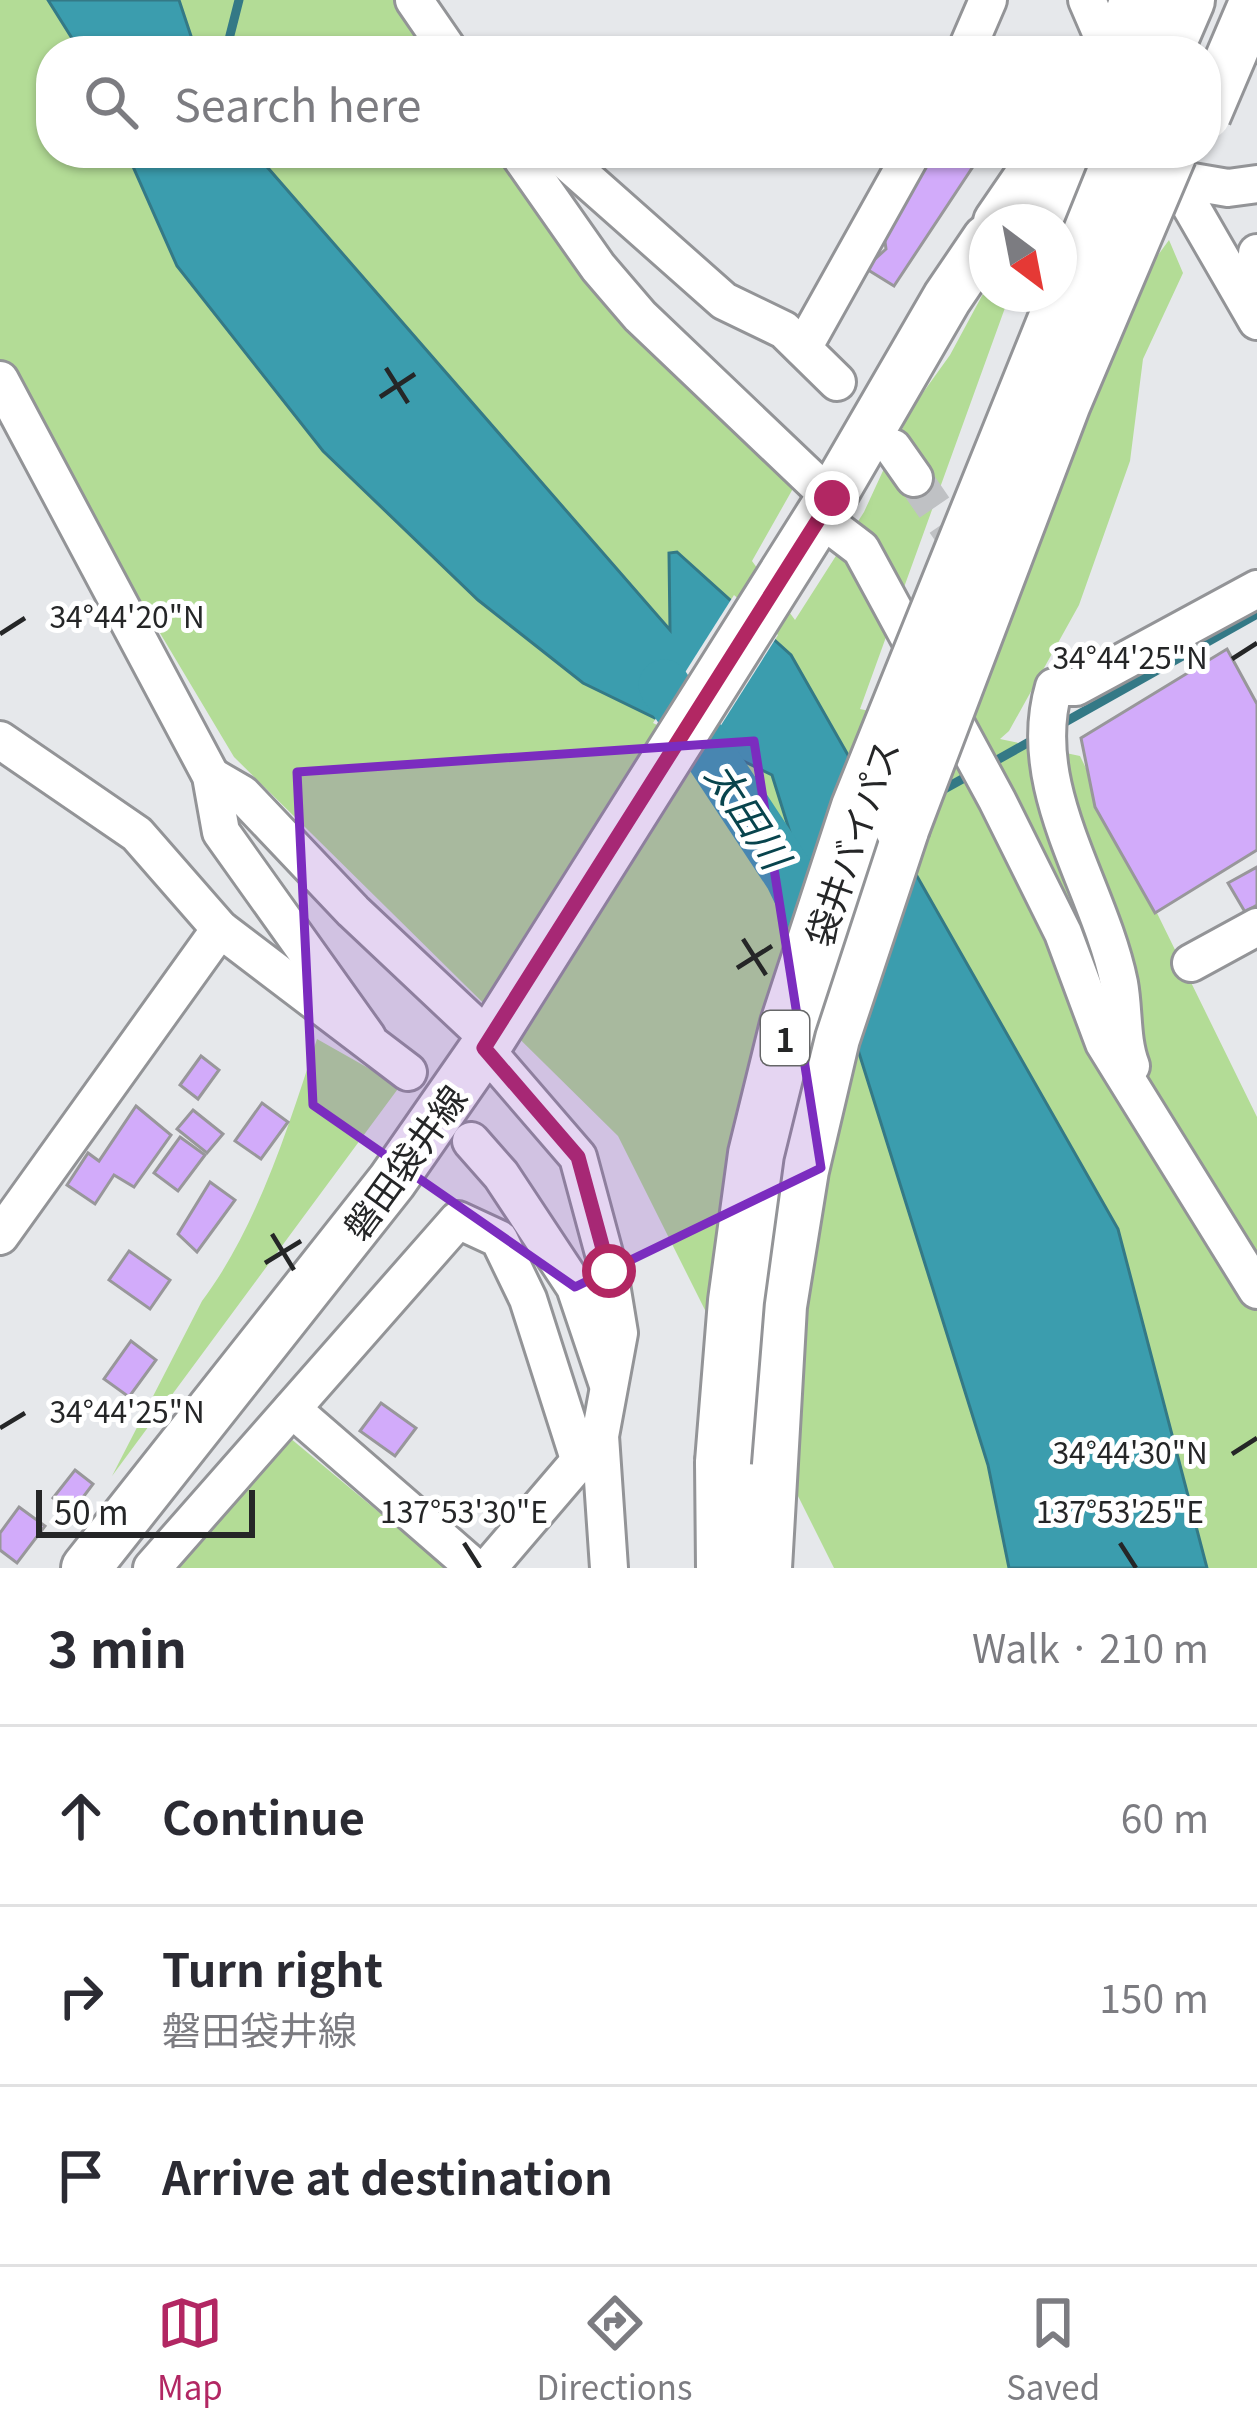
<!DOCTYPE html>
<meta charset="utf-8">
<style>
:root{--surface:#fff;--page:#f7f7f7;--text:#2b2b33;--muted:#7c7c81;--line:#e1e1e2;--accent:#b22763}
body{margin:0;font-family:Georgia,"Noto Sans JP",serif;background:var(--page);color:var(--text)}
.compass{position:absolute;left:969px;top:204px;width:108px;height:108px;border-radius:50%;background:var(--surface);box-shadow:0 3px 9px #0004;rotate:148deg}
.scale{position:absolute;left:36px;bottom:30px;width:219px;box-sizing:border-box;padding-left:12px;border:6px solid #252627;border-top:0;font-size:33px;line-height:42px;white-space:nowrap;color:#252627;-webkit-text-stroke:9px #fff;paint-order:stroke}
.stop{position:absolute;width:36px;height:36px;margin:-27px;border:9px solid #b22763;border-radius:50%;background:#fff}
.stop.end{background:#b22763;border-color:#fff;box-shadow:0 3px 12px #0008}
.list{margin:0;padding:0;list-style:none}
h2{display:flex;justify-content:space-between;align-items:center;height:156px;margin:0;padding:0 48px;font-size:51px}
h2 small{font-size:39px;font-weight:400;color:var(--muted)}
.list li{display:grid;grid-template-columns:78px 1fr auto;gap:36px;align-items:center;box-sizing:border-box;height:180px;padding:0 48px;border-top:3px solid var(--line)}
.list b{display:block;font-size:45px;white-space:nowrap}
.list p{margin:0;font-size:39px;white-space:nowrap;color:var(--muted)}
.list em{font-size:39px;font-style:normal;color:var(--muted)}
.icon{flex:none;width:66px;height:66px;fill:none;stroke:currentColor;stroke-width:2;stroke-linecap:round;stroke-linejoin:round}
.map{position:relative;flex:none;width:1257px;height:1568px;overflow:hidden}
.search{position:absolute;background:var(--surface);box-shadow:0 3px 9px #0004;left:36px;right:36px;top:36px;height:132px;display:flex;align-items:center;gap:30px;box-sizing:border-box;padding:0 42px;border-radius:48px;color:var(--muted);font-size:45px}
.sheet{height:696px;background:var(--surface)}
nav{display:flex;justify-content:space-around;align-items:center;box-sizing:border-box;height:168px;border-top:3px solid var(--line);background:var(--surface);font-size:33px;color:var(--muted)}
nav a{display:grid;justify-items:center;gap:6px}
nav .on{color:var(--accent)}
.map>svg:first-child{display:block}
.green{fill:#b3dc96}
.water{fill:#3b9dae;stroke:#347986;stroke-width:3}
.pier{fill:#e6e8eb}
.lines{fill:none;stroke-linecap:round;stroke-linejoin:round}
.stream{stroke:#347986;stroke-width:9}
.river{stroke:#3b9dae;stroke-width:51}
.building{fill:#d2abfa;stroke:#98979a;stroke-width:3}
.minor-tunnel{stroke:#bfc1c4;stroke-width:36;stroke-dasharray:36 18;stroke-linecap:butt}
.minor-casing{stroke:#939497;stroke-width:42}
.major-casing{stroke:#939497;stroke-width:54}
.highway-casing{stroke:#939497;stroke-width:60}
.minor{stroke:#fff;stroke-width:36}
.major{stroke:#fff;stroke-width:48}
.highway{stroke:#fff;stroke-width:54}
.major-bridge-casing{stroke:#939497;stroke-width:54;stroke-linecap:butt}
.highway-bridge-casing{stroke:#939497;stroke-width:60;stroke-linecap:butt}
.major-bridge{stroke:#fff;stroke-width:48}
.highway-bridge{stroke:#fff;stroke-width:54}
.route{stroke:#b22763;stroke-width:15}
.marked{fill:#7b2cbf;fill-opacity:0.2;stroke:#7b2cbf;stroke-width:9;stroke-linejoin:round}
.ticks{fill:none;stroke:#252627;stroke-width:4.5}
.labels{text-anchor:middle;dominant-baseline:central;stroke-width:10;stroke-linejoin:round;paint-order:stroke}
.shield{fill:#fff;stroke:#666768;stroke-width:3}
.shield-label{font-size:33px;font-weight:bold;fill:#252627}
.street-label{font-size:36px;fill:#252627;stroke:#fff}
.water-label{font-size:39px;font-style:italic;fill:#08444d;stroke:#fff}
.ticks-label{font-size:30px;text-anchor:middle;fill:#252627;stroke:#fff;stroke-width:10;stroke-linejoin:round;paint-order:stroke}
</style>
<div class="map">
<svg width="1257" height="1568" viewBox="0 0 1257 1568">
<rect width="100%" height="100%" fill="#e6e8eb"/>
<!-- green -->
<g class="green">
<path d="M0,0h414l35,51h-398v102h469l275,332 -43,76 43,59 69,-108 48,-104 38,-53 34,-63 3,-3v5h23l-150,415 114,25v-31l130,-374 65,-89 14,33 -40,86 -13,102 -51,144 -70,126 -9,8 80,17 177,361v451h-423l-216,-432 -384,-379 -234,-392z"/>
<path d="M317,1039l83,47 -288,390 90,-175c55,-73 87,-176 115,-262z"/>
<path d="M290,1438l156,130h-273z"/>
</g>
<!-- water -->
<g class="water">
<path d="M48,0h131l17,51h-116z"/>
<path d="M127,153h128l415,477 -1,-77 8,-1 114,103 327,574 89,339h-198l-21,-103 -216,-690 -189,-92 -105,-83 -155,-149 -146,-185z"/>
</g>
<!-- pier -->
<path class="pier" d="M734,595l44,40 -72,114 -53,-26z"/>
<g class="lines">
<!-- stream -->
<g class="stream">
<path d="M226,51l13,-51"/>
<path d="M1058,726l199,-112"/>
<path d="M990,764l48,-27"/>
<path d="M937,793l38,-21"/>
<path d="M790,876l23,-13"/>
</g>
<!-- river -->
<path class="river" d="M664,685l126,191 41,85"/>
</g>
<!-- building -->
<g class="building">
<path d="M926,153h56l-88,133 -29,-18 21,-19 -4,-28z"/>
<path d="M1227,649l30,55v146l-102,63 -60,-106 -14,-69z"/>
<path d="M1257,867v38l-12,7 -17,-29z"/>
<path d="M201,1056l18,14 -21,29 -18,-14z"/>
<path d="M262,1103l26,19 -27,37 -26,-18z"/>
<path d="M136,1106l35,29 -37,52 -20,-12 -19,29 -28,-19 21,-32 11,8z"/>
<path d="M193,1110l30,24 -16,19 -30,-24z"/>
<path d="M180,1137l25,18 -27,36 -24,-18z"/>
<path d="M210,1182l25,18 -38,52 -19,-18z"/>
<path d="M129,1251l41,29 -20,29 -41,-29z"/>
<path d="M131,1341l25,19 -27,37 -25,-18z"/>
<path d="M381,1403l35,25 -21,28 -35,-25z"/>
<path d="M75,1470l18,14 -21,28 -19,-14z"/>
<path d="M19,1507l26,19 -28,37 -17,-13v-17z"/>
</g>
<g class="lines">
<!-- minor-tunnel -->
<path class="minor-tunnel" d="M914,478l59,86"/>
<!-- minor casing -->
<g class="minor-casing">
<g id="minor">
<path d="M414,0l35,51"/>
<path d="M1087,0l22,51"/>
<path d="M966,51l22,-51"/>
<path d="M518,153l80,114 42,49 191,182"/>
<path d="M557,153l167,148 60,29 53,52"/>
<path d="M1160,153l97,168"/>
<path d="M1175,179l53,9 29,-4"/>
<path d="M1257,253v15"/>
<path d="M803,348l109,-195"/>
<path d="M0,380l211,396 10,56 146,205"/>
<path d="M893,448l21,30"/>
<path d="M819,517l42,32 136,251 66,133 41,110 153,247"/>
<path d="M0,740l137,94 83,95 188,143"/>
<path d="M211,776l31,18 111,117 137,129"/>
<path d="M1191,963l66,-36"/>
<path d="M484,1048l94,109 31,115 10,61 -19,103 9,132"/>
<path d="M1131,1066c-10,-26 -7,-56 -12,-83 -20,-98 -95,-195 -65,-296h22l181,-98"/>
<path d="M471,1141l30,34 74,112 32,95"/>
<path d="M0,1236l220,-307"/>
<path d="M292,1409l183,159"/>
<path d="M152,1568l306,-348 41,19 29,60 51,160"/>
<path d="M488,1568l106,-124"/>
</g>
</g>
<!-- major casing -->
<g class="major-casing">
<g id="major">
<path d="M998,222l37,-54 19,-15"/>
<path d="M86,1568l306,-387 98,-141 341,-542 116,-200 40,-59"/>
</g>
</g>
<!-- highway casing -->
<g class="highway-casing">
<g id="highway">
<path d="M1119,51l19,-51"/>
<path d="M1165,51l22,-51"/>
<path d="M1056,222l25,-69"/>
<path d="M723,1462l1,106"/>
<path d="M764,1568l15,-262 22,-136 31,-132 70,-211"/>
</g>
</g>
<!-- minor -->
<use href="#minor" class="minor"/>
<!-- major -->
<use href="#major" class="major"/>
<!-- highway -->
<use href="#highway" class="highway"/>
<!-- major-bridge casing -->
<g class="major-bridge-casing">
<path id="major-bridge" d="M1206,115l49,-115"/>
</g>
<!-- highway-bridge casing -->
<g class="highway-bridge-casing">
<g id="highway-bridge">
<path d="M902,827l161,-424 106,-250"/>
<path d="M723,1462l13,-161 20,-147 32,-130 71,-217 264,-654"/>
</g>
</g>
<!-- major-bridge -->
<use href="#major-bridge" class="major-bridge"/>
<!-- highway-bridge -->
<use href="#highway-bridge" class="highway-bridge"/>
</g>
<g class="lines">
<!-- route -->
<path class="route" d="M609,1271l-31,-114 -94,-109 348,-550"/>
</g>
<!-- marked area -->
<path class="marked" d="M754,741l67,427 -246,119 -262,-182 -16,-333z"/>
<!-- ticks -->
<path class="ticks" d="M386,368l22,35M380,397l35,-23M0,634l25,-16M1232,659l25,-16M743,939l23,36M737,968l35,-22M272,1234l22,36M265,1263l36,-22M0,1428l25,-15M1232,1454l25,-16M464,1543l16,25M1120,1543l16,25"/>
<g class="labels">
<!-- shield labels -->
<rect class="shield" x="761" y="1011" width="48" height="54" rx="9"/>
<g class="shield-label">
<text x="785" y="1038">1</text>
</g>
<!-- street labels -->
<g class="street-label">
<text transform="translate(850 842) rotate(-71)">袋井バイパス</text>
<text transform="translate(403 1161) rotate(-54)">磐田袋井線</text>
</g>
<!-- water labels -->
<g class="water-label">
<text transform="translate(750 814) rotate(57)">太田川</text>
</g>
</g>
<g class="ticks-label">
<text x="127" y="628">34°44'20"N</text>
<text x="1130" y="669">34°44'25"N</text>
<text x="127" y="1423">34°44'25"N</text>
<text x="1130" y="1464">34°44'30"N</text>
<text x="464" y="1523">137°53'30"E</text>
<text x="1120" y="1523">137°53'25"E</text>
</g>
</svg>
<svg class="compass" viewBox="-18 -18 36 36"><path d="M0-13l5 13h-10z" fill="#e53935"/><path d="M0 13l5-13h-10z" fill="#7c7c81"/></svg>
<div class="scale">50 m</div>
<div class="stop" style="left:609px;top:1271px"></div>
<div class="stop end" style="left:832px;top:498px"></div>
<div class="search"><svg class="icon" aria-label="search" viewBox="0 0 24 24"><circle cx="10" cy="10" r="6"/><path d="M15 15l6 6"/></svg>Search here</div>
</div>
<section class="sheet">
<h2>3 min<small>Walk · 210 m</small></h2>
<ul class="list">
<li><svg class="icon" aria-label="ahead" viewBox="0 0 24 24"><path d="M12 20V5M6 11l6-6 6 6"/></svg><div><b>Continue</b></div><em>60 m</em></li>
<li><svg class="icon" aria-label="right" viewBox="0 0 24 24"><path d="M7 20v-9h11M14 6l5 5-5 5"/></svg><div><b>Turn right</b><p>磐田袋井線</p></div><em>150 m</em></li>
<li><svg class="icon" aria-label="arrive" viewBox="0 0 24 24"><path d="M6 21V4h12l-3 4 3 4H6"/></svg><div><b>Arrive at destination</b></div></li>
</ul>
</section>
<nav>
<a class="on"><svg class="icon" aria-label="map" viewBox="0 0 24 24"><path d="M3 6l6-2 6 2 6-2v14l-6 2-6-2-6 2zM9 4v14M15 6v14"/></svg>Map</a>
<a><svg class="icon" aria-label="directions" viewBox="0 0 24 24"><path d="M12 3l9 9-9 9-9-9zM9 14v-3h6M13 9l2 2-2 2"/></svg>Directions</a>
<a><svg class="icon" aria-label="saved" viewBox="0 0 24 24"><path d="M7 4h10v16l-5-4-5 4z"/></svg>Saved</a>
</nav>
